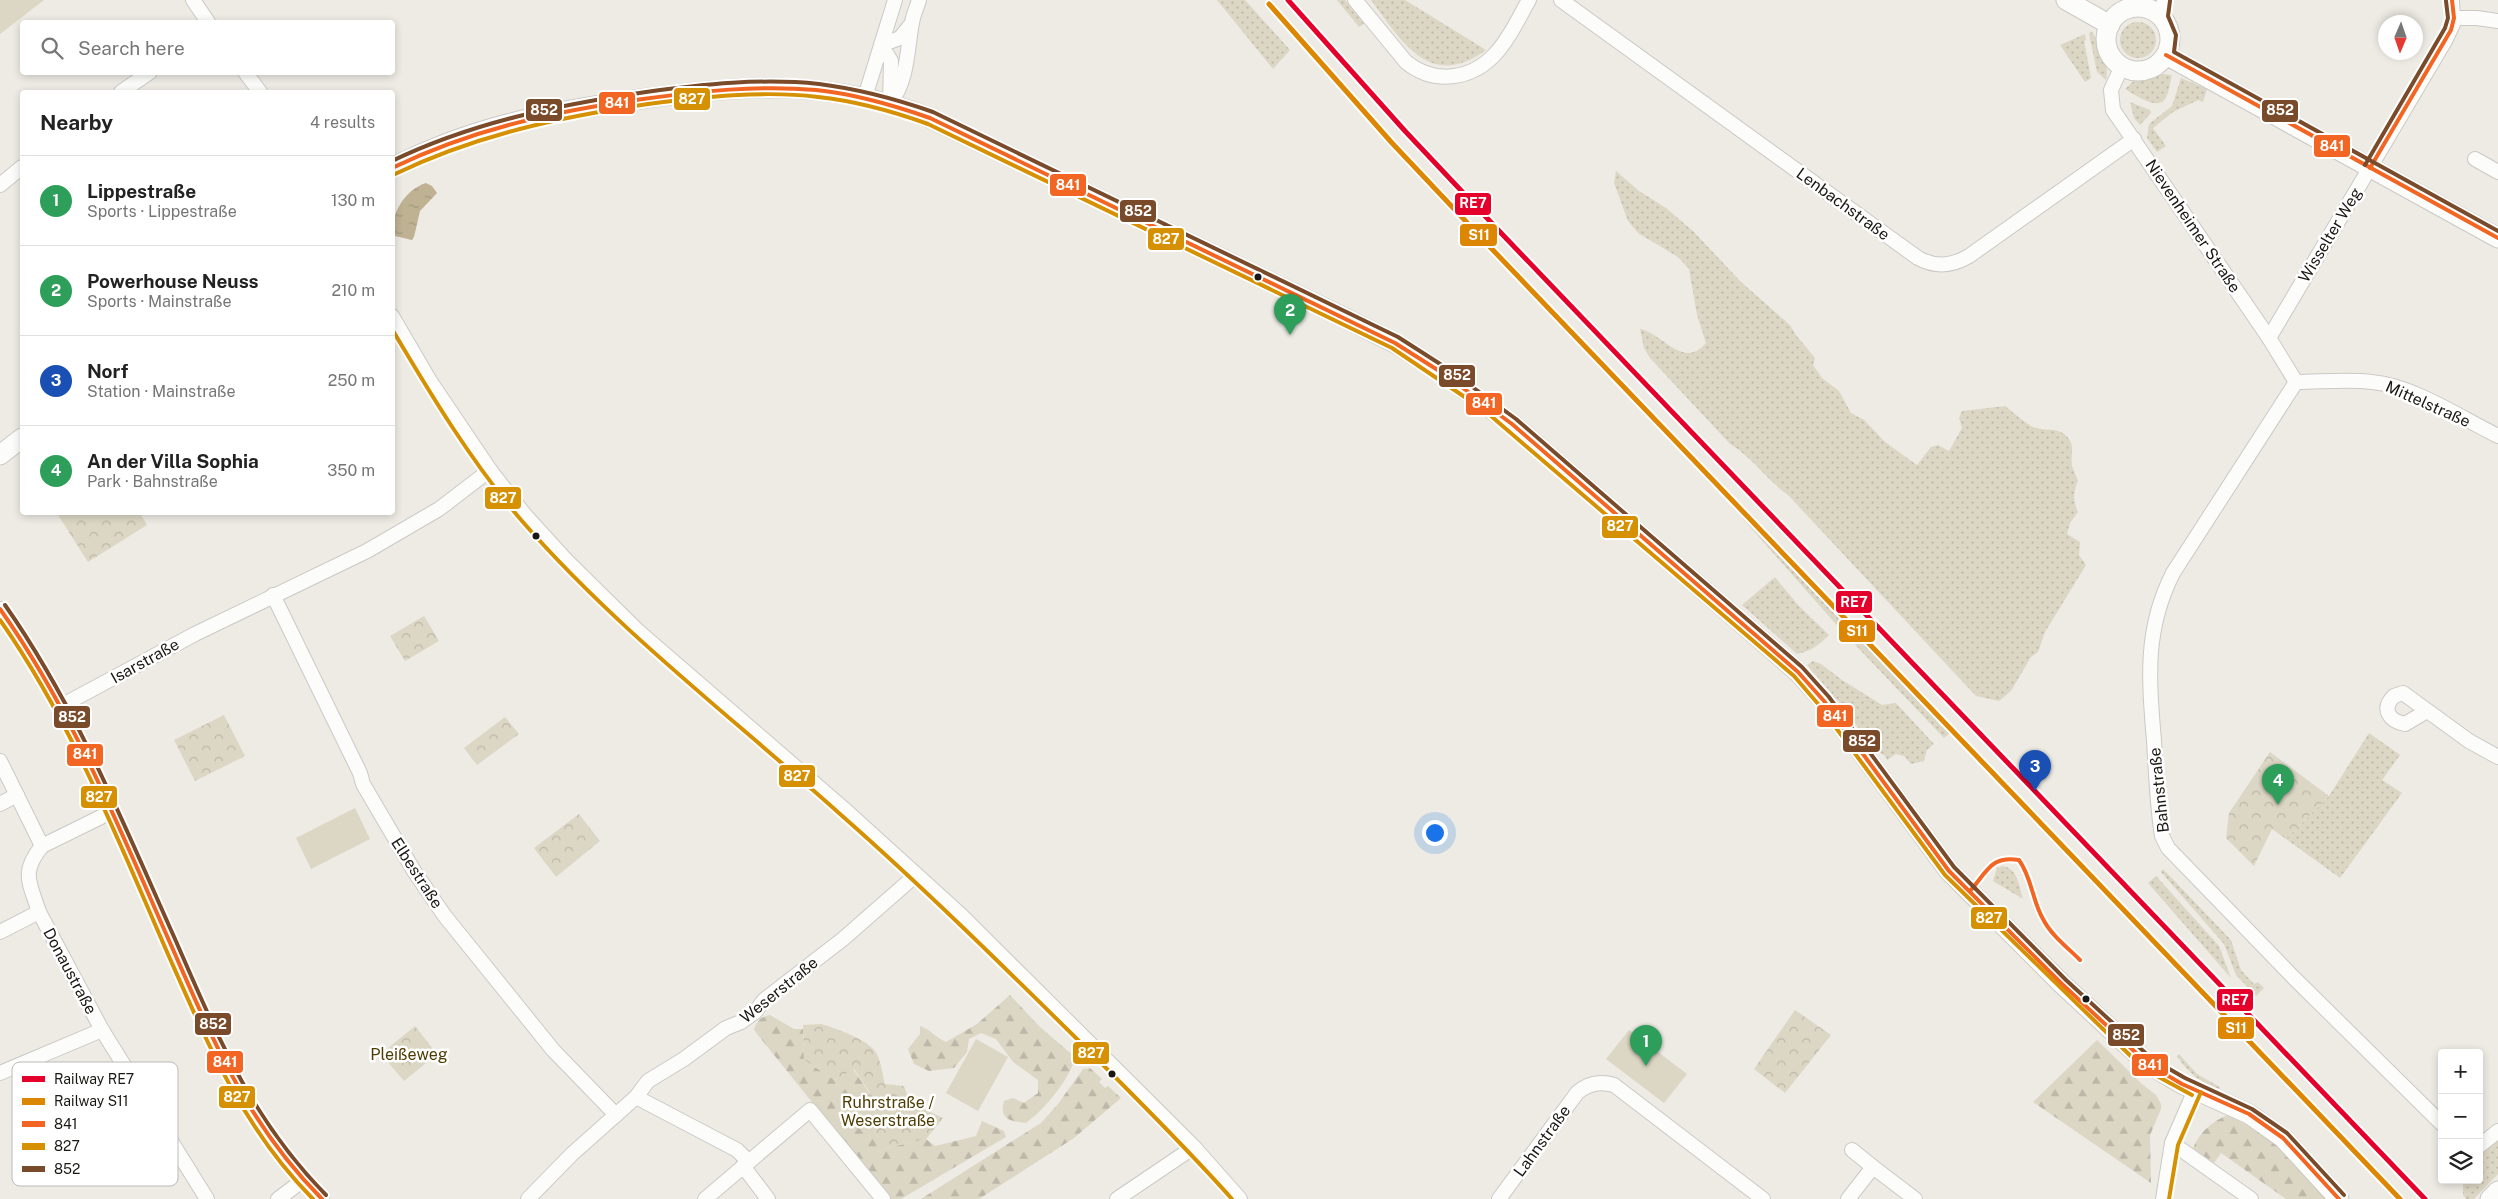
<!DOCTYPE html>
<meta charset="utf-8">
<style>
:root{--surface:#fff;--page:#f2f2f2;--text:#222;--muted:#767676;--line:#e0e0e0;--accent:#b45309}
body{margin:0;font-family:"Public Sans",sans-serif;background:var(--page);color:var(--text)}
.controls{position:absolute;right:15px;bottom:15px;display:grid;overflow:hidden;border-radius:5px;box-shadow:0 2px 8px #0003}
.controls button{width:45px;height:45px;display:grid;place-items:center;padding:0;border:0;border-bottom:1px solid var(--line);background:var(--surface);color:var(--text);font:25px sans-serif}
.compass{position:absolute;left:2378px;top:15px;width:45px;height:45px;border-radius:50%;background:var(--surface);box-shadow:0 2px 8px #0003;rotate:182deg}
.you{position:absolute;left:1434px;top:832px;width:18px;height:18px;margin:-12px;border:4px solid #fff;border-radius:50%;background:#1a73e8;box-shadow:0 0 0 8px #1a73e833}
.badge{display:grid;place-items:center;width:32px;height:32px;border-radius:50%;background:var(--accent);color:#fff;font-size:16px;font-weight:700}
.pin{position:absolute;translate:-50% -41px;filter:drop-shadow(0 1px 2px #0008)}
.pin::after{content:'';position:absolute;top:26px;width:18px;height:15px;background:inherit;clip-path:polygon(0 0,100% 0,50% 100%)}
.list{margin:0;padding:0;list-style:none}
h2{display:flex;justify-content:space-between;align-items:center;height:65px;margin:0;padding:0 20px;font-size:21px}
h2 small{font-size:16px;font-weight:400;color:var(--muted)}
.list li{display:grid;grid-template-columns:32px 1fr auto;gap:15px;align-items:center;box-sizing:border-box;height:90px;padding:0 20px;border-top:1px solid var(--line)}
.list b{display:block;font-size:19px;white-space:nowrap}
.list p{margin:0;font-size:16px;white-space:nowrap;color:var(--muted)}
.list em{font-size:16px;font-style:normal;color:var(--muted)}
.icon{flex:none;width:28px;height:28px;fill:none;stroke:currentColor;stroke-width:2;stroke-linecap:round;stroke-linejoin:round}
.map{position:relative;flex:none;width:2498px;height:1199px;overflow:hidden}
.search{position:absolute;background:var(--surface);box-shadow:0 2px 8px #0003;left:20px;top:20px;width:375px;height:55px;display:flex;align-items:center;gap:12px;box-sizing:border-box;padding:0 18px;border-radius:5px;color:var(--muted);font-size:19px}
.panel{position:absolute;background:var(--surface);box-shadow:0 2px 8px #0003;left:20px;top:90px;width:375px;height:425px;border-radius:5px}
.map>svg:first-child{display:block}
.grass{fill:url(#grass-dots)}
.forest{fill:url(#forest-firs)}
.park{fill:url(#park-crowns)}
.pitch{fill:#dcd6c4}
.water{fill:url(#water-ripples)}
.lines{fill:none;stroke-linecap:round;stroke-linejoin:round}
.street-casing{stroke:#cbc9c4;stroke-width:16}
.secondary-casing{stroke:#cbc9c4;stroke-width:21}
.street{stroke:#fcfcfb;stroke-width:14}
.secondary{stroke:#fcfcfb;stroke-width:19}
.bus-1-casing{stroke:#fff;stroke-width:8}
.bus-2-casing{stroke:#fff;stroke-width:8}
.bus-3-casing{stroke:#fff;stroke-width:8}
.bus-1{stroke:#f26522;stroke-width:4}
.bus-2{stroke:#d69103;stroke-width:4}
.bus-3{stroke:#7a4b2a;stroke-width:4}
.rail-1-casing{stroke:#fff;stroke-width:9}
.rail-2-casing{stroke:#fff;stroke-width:9}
.rail-1{stroke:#e4002b;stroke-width:5}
.rail-2{stroke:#dd8602;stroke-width:5}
.bus-dot{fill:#1a1814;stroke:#fff;stroke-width:2}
.labels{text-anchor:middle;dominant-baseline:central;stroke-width:5;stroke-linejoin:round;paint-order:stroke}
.street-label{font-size:16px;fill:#1a1814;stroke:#fff}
.park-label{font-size:16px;fill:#4e3c02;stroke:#fff}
.key{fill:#fff;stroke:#babab8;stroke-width:1}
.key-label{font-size:14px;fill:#1a1814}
.line-badge{stroke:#fff;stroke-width:2}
.badge-label{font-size:14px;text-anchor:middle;font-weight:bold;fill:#fff}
</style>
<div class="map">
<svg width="2498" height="1199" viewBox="0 0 2498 1199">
<defs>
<pattern id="grass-dots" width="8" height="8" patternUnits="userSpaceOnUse" patternTransform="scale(1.25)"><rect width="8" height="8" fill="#dcd6c4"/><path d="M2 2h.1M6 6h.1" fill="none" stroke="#bcb7a8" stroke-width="1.8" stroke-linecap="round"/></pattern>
<pattern id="forest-firs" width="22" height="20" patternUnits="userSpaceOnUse" patternTransform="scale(1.25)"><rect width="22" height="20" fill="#dcd6c4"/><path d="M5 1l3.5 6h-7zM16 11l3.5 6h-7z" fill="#bcb7a8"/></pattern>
<pattern id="park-crowns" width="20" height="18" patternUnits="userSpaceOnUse" patternTransform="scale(1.25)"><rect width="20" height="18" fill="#dcd6c4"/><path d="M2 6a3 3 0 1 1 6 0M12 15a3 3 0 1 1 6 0" fill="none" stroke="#bcb7a8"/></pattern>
<pattern id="water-ripples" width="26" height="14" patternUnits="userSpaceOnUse" patternTransform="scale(1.25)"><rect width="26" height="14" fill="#bfb293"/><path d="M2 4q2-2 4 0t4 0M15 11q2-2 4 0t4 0" fill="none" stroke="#a4987e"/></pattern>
</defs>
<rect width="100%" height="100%" fill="#edebe4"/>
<!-- grass -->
<g class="grass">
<path d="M1217,0h28l45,50 -17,19z"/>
<path d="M1337,0h8l19,24 -5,3z"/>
<path d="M1371,0h34l81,50c-56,41 -84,-8 -115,-50z"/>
<circle cx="2138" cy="40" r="18"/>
<path d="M2091,31c11,13 18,33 15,49l-9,-8 -8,-38z"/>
<path d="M2085,34l1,6 -2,1 7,37 -6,4 -25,-37z"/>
<path d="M2162,74l10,1c-2,7 -3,19 -7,24 -8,12 -31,-5 -40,-10l12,-11z"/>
<path d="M2181,78l26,11 -4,13 -5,-2 -25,12 -20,16 13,18 -9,6 -10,-14 2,-14 23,-18z"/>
<path d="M2130,102l20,8 1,3 -11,12 -6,-7z"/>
<path d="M1616,171l23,20 27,17 28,24 47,50 49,43 6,10 19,23 -2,7 9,13 17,13 12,22 13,7 21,22 32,23 14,-18 7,-2 11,6 13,-23 -3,-10 3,-7 43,-5c8,6 21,18 28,21 13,5 27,-1 36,12 6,9 1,18 3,27 2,5 4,10 6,15 -5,11 -5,20 0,31l-8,11 -3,11 13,8 -1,13 7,10 -41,67 -7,20 -7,5 -20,34 -12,10 -23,-5 -188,-201c-21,-15 -36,-38 -58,-51l-80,-86 -6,-10 -4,-19c24,5 43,41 66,14l-9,-28 -8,-46 -11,-12 -40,-24 -10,-12 -14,-38z"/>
<path d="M1748,514l206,216 -10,8 -102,-107 -99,-112z"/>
<path d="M1775,577l23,28 31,30c-10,10 -18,16 -32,19l-55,-49z"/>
<path d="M1813,661l8,3 21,16 40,25 14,-2 38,41 -7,6 -3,11 -13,3 -7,-8 -8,-2 -9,6 -3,-5 -10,-5 -28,-40 -39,-45z"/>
<path d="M2369,733l31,22 -18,25 20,13 -62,85 -54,-39 43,-43z"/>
<path d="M2003,866c15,3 16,20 20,33l-30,-18 4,-13z"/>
<path d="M2163,869l68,71 10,30 13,14 4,-2 6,6 -8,8 -20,-21 -12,-31 -63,-72z"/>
<path d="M2156,876l63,70 12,32 -83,-95z"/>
<path d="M2179,1054l18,20 23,13 -1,3c-19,-8 -31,-17 -42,-34z"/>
<path d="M2498,1138v36l-24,25h-8l-3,-4v-15h16v-24z"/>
</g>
<!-- forest -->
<g class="forest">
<path d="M1010,995l30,32 35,30c-4,21 -31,53 -49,66 -16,-2 -27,-3 -22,-22l9,-3 11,5 14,-10v-13l-25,-18 -17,-23 -15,-6 -12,6 -2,13 -13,16 -25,3 -15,-7 -6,-15 12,-15v-8c10,3 16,12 26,16l31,-18z"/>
<path d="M770,1015l24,14h9l1,31 31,20 18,-11 17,25 12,55 44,-10 9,7 41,-10 6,-15 22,10 2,6 -105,62h-11l-136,-169c3,-9 6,-13 16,-15z"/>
<path d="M2097,1040l45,44 14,11 5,9v5l-11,26 1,48 -118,-81z"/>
<path d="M1090,1068l12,11 -3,3 6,6 3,-2 13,12 -47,40 -95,61h-58l120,-76 17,-19 25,-35z"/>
<path d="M2228,1115l42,23 56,61h-40l-65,-46 -7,10 -21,-15c7,-16 18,-26 35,-33z"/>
</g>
<!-- park -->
<g class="park">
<path d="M62,512l78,1 7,12 -59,37 -30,-47z"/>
<path d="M424,616l15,25 -34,20 -15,-25z"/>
<path d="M224,715l21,41 -50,25 -21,-41z"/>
<path d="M505,717l14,17 -42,31 -13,-17z"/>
<path d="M2270,752l59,44 -43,43 -14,-10 -18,37 -28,-28 3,-25z"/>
<path d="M579,814l21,27 -44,36 -22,-29z"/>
<path d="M1795,1010l36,25 -46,58 -31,-24z"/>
<path d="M821,1024c14,4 39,13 50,23 10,8 11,26 14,37l19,2 8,22 12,1 19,9 -17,21 -44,10 -21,-39 9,-17 -16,-24 -19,11 -31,-20 -1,-35z"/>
<path d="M415,1026l22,28 -33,27 -23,-27z"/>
</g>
<!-- pitch -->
<g class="pitch">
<path d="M0,0h44l-44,34z"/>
<path d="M355,808l15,31 -59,30 -15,-31z"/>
<path d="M1629,1030l58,44 -23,29 -58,-44z"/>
<path d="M976,1039l32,18 -30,54 -32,-18z"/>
</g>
<!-- water -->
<path class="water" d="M426,183l6,3 5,7 -17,18 -6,26 -2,3 -17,-4c-7,-21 11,-47 31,-53z"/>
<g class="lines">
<!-- street casing -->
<g class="street-casing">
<g id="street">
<path d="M193,0l15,22"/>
<path d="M1355,0l51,62c28,23 66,18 90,-9 14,-15 23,-36 33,-53"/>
<path d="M1561,0l357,258c18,10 34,8 51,-2l165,-117"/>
<path d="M2137,8l5,-8"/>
<path d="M2162,18l2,-18"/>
<path d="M2454,18h23l21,3"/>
<path d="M881,45l10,16 -1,42"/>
<path d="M881,45l19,-7 12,-15"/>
<path d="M2122,66l-11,24 2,20 156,228 27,44"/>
<path d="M245,72l15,20"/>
<path d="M121,92l29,-20"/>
<path d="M865,97l30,-97"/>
<path d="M890,103c18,-22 17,-54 22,-80 1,-8 5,-16 7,-23"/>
<path d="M2475,159l23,13"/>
<path d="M0,185l22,-18"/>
<path d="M392,316l38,65 60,89 35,45 41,45 71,70 206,178 119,108 232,231 46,52"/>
<path d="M2269,338l176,-297 8,-17 -1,-24"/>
<path d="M2296,382l-123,191c-29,57 -24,107 -19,168 2,32 3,64 8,95l6,12 125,129 149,147"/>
<path d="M2296,382c25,0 51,-3 76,0 42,4 89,36 126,54"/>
<path d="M273,595l87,178 3,11 51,87 30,44 109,135 63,65"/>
<path d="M0,609c46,62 79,132 111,201 23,52 46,104 69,156 35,82 74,172 142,233"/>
<path d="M61,706l134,-72 172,-83 72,-42 51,-39"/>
<path d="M2427,711l-22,13c-16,-3 -24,-15 -11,-28l9,-3 66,48 29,16"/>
<path d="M0,761l42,85 69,-34"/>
<path d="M0,804l17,-9"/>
<path d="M39,912l63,118 105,169"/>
<path d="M0,932l39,-20c-9,-29 -19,-39 3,-66"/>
<path d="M0,1073l102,-43"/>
<path d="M636,1097l101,53 12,12"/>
<path d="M2172,1143l79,56"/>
<path d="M2479,1146l19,-15"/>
<path d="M1852,1150l21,17"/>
<path d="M743,1166l25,33"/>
<path d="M55,1169l100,-53"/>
<path d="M278,1199l24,-18"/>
<path d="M528,1199l44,-45 64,-57 12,-16 36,-22 42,-31 15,-6 14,-10 9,-12 79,-61 73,-64"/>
<path d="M705,1199l105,-89 73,89"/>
<path d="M1117,1199l77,-52"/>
<path d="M1499,1199l78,-106c11,-10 23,-12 37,-8l149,114"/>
<path d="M1848,1199l25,-32 42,32"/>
<path d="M2163,1199l9,-56 23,-53"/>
</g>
</g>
<!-- secondary casing -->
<g class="secondary-casing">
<g id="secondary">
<path d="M2066,0l44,25"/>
<circle cx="2138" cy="39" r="32"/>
<path d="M2166,55l332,183"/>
<path d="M392,168c77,-40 152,-55 236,-67 106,-16 200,-24 302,17l415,200 50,25 49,31 68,50 286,248 26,29 125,170 113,113 86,80 34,20 67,30 34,24 56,61"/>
<path d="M0,455l22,-17"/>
<path d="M2490,1199l8,-8"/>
</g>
</g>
<!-- street -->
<use href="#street" class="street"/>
<!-- secondary -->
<use href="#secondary" class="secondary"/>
<!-- bus-1 casing -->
<g class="bus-1-casing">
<g id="bus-1">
<path d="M2166,55l332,183"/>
<path d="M392,168c81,-39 163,-57 251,-69 57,-8 115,-14 173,-9 40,4 77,15 114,28l465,225 49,31 68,50 286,248 26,29 125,170 113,113 86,80 34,20 67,30 34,24 56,61"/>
<path d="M2370,168l81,-138 3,-12 -2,-18"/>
<path d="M0,609c73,103 120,221 171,336 42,95 76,179 151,254"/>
<path d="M1970,891c17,-19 21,-36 49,-31 13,18 13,40 24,59 8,16 24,28 37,41"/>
</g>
</g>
<!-- bus-2 casing -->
<g class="bus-2-casing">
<g id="bus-2">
<path d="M395,174c81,-39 165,-57 253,-70 56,-7 114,-14 170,-7 38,4 74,14 110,27l464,224 92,62 310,266 25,29 126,170 199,194 48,26"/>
<path d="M392,329c39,66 80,134 130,192 95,109 211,197 318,293 83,73 161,150 239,227 52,52 104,103 153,158"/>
<path d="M0,620c73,104 120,225 171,341 38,86 74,170 142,238"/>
<path d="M2169,1199l9,-54 23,-53"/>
</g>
</g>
<!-- bus-3 casing -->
<g class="bus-3-casing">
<g id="bus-3">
<path d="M2170,1l-2,15 8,19 -2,17 324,179"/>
<path d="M392,161c81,-39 166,-56 254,-69 57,-8 116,-14 173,-8 40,5 77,15 114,28l465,225 50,32 68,50 286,248 27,30 125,170 112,113 86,79 33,19 67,31 35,24 57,62"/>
<path d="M2365,165l80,-137 3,-10 -2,-17"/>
<path d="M5,605c72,103 119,220 170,334 42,96 76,180 151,256"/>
</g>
</g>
<!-- bus-1 -->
<use href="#bus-1" class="bus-1"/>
<!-- bus-2 -->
<use href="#bus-2" class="bus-2"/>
<!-- bus-3 -->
<use href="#bus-3" class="bus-3"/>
<!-- rail-1 casing -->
<g class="rail-1-casing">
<path id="rail-1" d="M1288,0l117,131 97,103 923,965"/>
</g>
<!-- rail-2 casing -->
<g class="rail-2-casing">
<path id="rail-2" d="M1269,4l123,139 98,104 910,952"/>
</g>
<!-- rail-1 -->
<use href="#rail-1" class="rail-1"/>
<!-- rail-2 -->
<use href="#rail-2" class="rail-2"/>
</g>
<!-- markers -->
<g class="bus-dot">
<circle cx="1258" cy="277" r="4.5"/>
<circle cx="536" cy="536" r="4.5"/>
<circle cx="2086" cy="999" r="4.5"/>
<circle cx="1112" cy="1074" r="4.5"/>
</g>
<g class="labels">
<!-- street labels -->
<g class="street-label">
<text transform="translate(1843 204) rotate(36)">Lenbachstraße</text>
<text transform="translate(2193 226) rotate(56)">Nievenheimer Straße</text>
<text transform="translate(2330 235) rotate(-59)">Wisselter Weg</text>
<text transform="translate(2428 404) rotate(24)">Mittelstraße</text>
<text transform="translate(145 661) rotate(-29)">Isarstraße</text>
<text transform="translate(2159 790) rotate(-96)">Bahnstraße</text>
<text transform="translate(417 873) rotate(57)">Elbestraße</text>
<text transform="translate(70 971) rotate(62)">Donaustraße</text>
<text transform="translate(779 990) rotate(-39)">Weserstraße</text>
<text transform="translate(1542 1141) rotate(-54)">Lahnstraße</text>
</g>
<!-- park labels -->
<g class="park-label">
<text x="409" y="1054">Pleißeweg</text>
<text x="888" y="1102">Ruhrstraße /<tspan x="888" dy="18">Weserstraße</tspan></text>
</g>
</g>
<!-- legend -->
<rect x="12" y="1062" width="166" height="124" rx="8" class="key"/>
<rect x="22" y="1076" width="23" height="6" fill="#e4002b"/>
<rect x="22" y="1098" width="23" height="7" fill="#dd8602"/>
<rect x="22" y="1121" width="23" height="6" fill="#f26522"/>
<rect x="22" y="1143" width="23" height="7" fill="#d69103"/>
<rect x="22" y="1166" width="23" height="6" fill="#7a4b2a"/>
<g class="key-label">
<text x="54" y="1084">Railway RE7</text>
<text x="54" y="1106">Railway S11</text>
<text x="54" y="1129">841</text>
<text x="54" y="1151">827</text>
<text x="54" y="1174">852</text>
</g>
<g class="line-badge">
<rect x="673" y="87" width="38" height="24" rx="5" fill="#d69103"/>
<rect x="598" y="91" width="38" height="24" rx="5" fill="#f26522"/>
<rect x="525" y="98" width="38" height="24" rx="5" fill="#7a4b2a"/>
<rect x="2261" y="99" width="38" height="24" rx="5" fill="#7a4b2a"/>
<rect x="2313" y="134" width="38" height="24" rx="5" fill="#f26522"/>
<rect x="1049" y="173" width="38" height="24" rx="5" fill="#f26522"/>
<rect x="1454" y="192" width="38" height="24" rx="5" fill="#e4002b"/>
<rect x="1119" y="199" width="38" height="24" rx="5" fill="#7a4b2a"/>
<rect x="1459" y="223" width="39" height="24" rx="5" fill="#dd8602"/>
<rect x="1147" y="227" width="38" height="24" rx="5" fill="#d69103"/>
<rect x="1438" y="364" width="38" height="24" rx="5" fill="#7a4b2a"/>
<rect x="1465" y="392" width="38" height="24" rx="5" fill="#f26522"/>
<rect x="484" y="486" width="38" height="24" rx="5" fill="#d69103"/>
<rect x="1601" y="515" width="38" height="24" rx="5" fill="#d69103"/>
<rect x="1835" y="590" width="38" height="24" rx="5" fill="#e4002b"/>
<rect x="1838" y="619" width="38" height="24" rx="5" fill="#dd8602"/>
<rect x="1816" y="704" width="38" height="24" rx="5" fill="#f26522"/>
<rect x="53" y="705" width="38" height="24" rx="5" fill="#7a4b2a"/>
<rect x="1842" y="729" width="39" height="24" rx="5" fill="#7a4b2a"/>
<rect x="66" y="743" width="38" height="24" rx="5" fill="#f26522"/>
<rect x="778" y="764" width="38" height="24" rx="5" fill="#d69103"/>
<rect x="80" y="785" width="38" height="24" rx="5" fill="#d69103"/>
<rect x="1970" y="906" width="38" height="24" rx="5" fill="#d69103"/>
<rect x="2216" y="988" width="38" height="24" rx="5" fill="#e4002b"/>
<rect x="194" y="1012" width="38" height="24" rx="5" fill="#7a4b2a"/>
<rect x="2217" y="1016" width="38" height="24" rx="5" fill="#dd8602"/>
<rect x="2107" y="1023" width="38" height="24" rx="5" fill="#7a4b2a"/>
<rect x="1072" y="1041" width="38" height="24" rx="5" fill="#d69103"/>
<rect x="206" y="1050" width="38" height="24" rx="5" fill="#f26522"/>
<rect x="2131" y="1053" width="38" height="24" rx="5" fill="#f26522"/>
<rect x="218" y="1085" width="38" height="24" rx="5" fill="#d69103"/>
</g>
<g class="badge-label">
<text x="692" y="104">827</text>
<text x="617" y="108">841</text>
<text x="544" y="115">852</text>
<text x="2280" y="115">852</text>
<text x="2332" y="151">841</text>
<text x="1068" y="190">841</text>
<text x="1473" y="208">RE7</text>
<text x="1138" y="216">852</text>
<text x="1479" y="240">S11</text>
<text x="1166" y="244">827</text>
<text x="1457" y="380">852</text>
<text x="1484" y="408">841</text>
<text x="503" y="503">827</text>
<text x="1620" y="531">827</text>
<text x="1854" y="607">RE7</text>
<text x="1857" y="636">S11</text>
<text x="1835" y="721">841</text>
<text x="72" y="722">852</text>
<text x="1862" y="746">852</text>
<text x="85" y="759">841</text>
<text x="797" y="781">827</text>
<text x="99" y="802">827</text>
<text x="1989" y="923">827</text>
<text x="2235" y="1005">RE7</text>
<text x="213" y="1029">852</text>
<text x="2236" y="1033">S11</text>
<text x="2126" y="1040">852</text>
<text x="1091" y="1058">827</text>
<text x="225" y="1067">841</text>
<text x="2150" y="1070">841</text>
<text x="237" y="1102">827</text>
</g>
</svg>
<div class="controls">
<button>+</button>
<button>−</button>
<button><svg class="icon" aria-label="layers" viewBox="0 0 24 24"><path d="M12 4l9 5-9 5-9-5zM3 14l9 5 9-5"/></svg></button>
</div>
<svg class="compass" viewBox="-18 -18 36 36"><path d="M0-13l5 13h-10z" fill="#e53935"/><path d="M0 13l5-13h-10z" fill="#767676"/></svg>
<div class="you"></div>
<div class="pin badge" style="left:1646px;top:1066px;background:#2e9e5b">1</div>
<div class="pin badge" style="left:1290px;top:335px;background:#2e9e5b">2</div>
<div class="pin badge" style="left:2035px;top:791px;background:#1a4fb4">3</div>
<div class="pin badge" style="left:2278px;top:805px;background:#2e9e5b">4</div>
<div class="search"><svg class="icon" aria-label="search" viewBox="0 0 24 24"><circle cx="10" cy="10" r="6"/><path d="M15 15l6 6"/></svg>Search here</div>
<section class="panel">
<h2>Nearby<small>4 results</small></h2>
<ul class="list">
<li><span class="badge" style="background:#2e9e5b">1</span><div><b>Lippestraße</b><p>Sports · Lippestraße</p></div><em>130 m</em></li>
<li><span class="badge" style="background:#2e9e5b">2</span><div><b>Powerhouse Neuss</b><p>Sports · Mainstraße</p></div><em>210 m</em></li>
<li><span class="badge" style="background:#1a4fb4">3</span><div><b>Norf</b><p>Station · Mainstraße</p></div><em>250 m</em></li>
<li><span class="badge" style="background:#2e9e5b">4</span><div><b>An der Villa Sophia</b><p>Park · Bahnstraße</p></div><em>350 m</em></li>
</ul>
</section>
</div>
